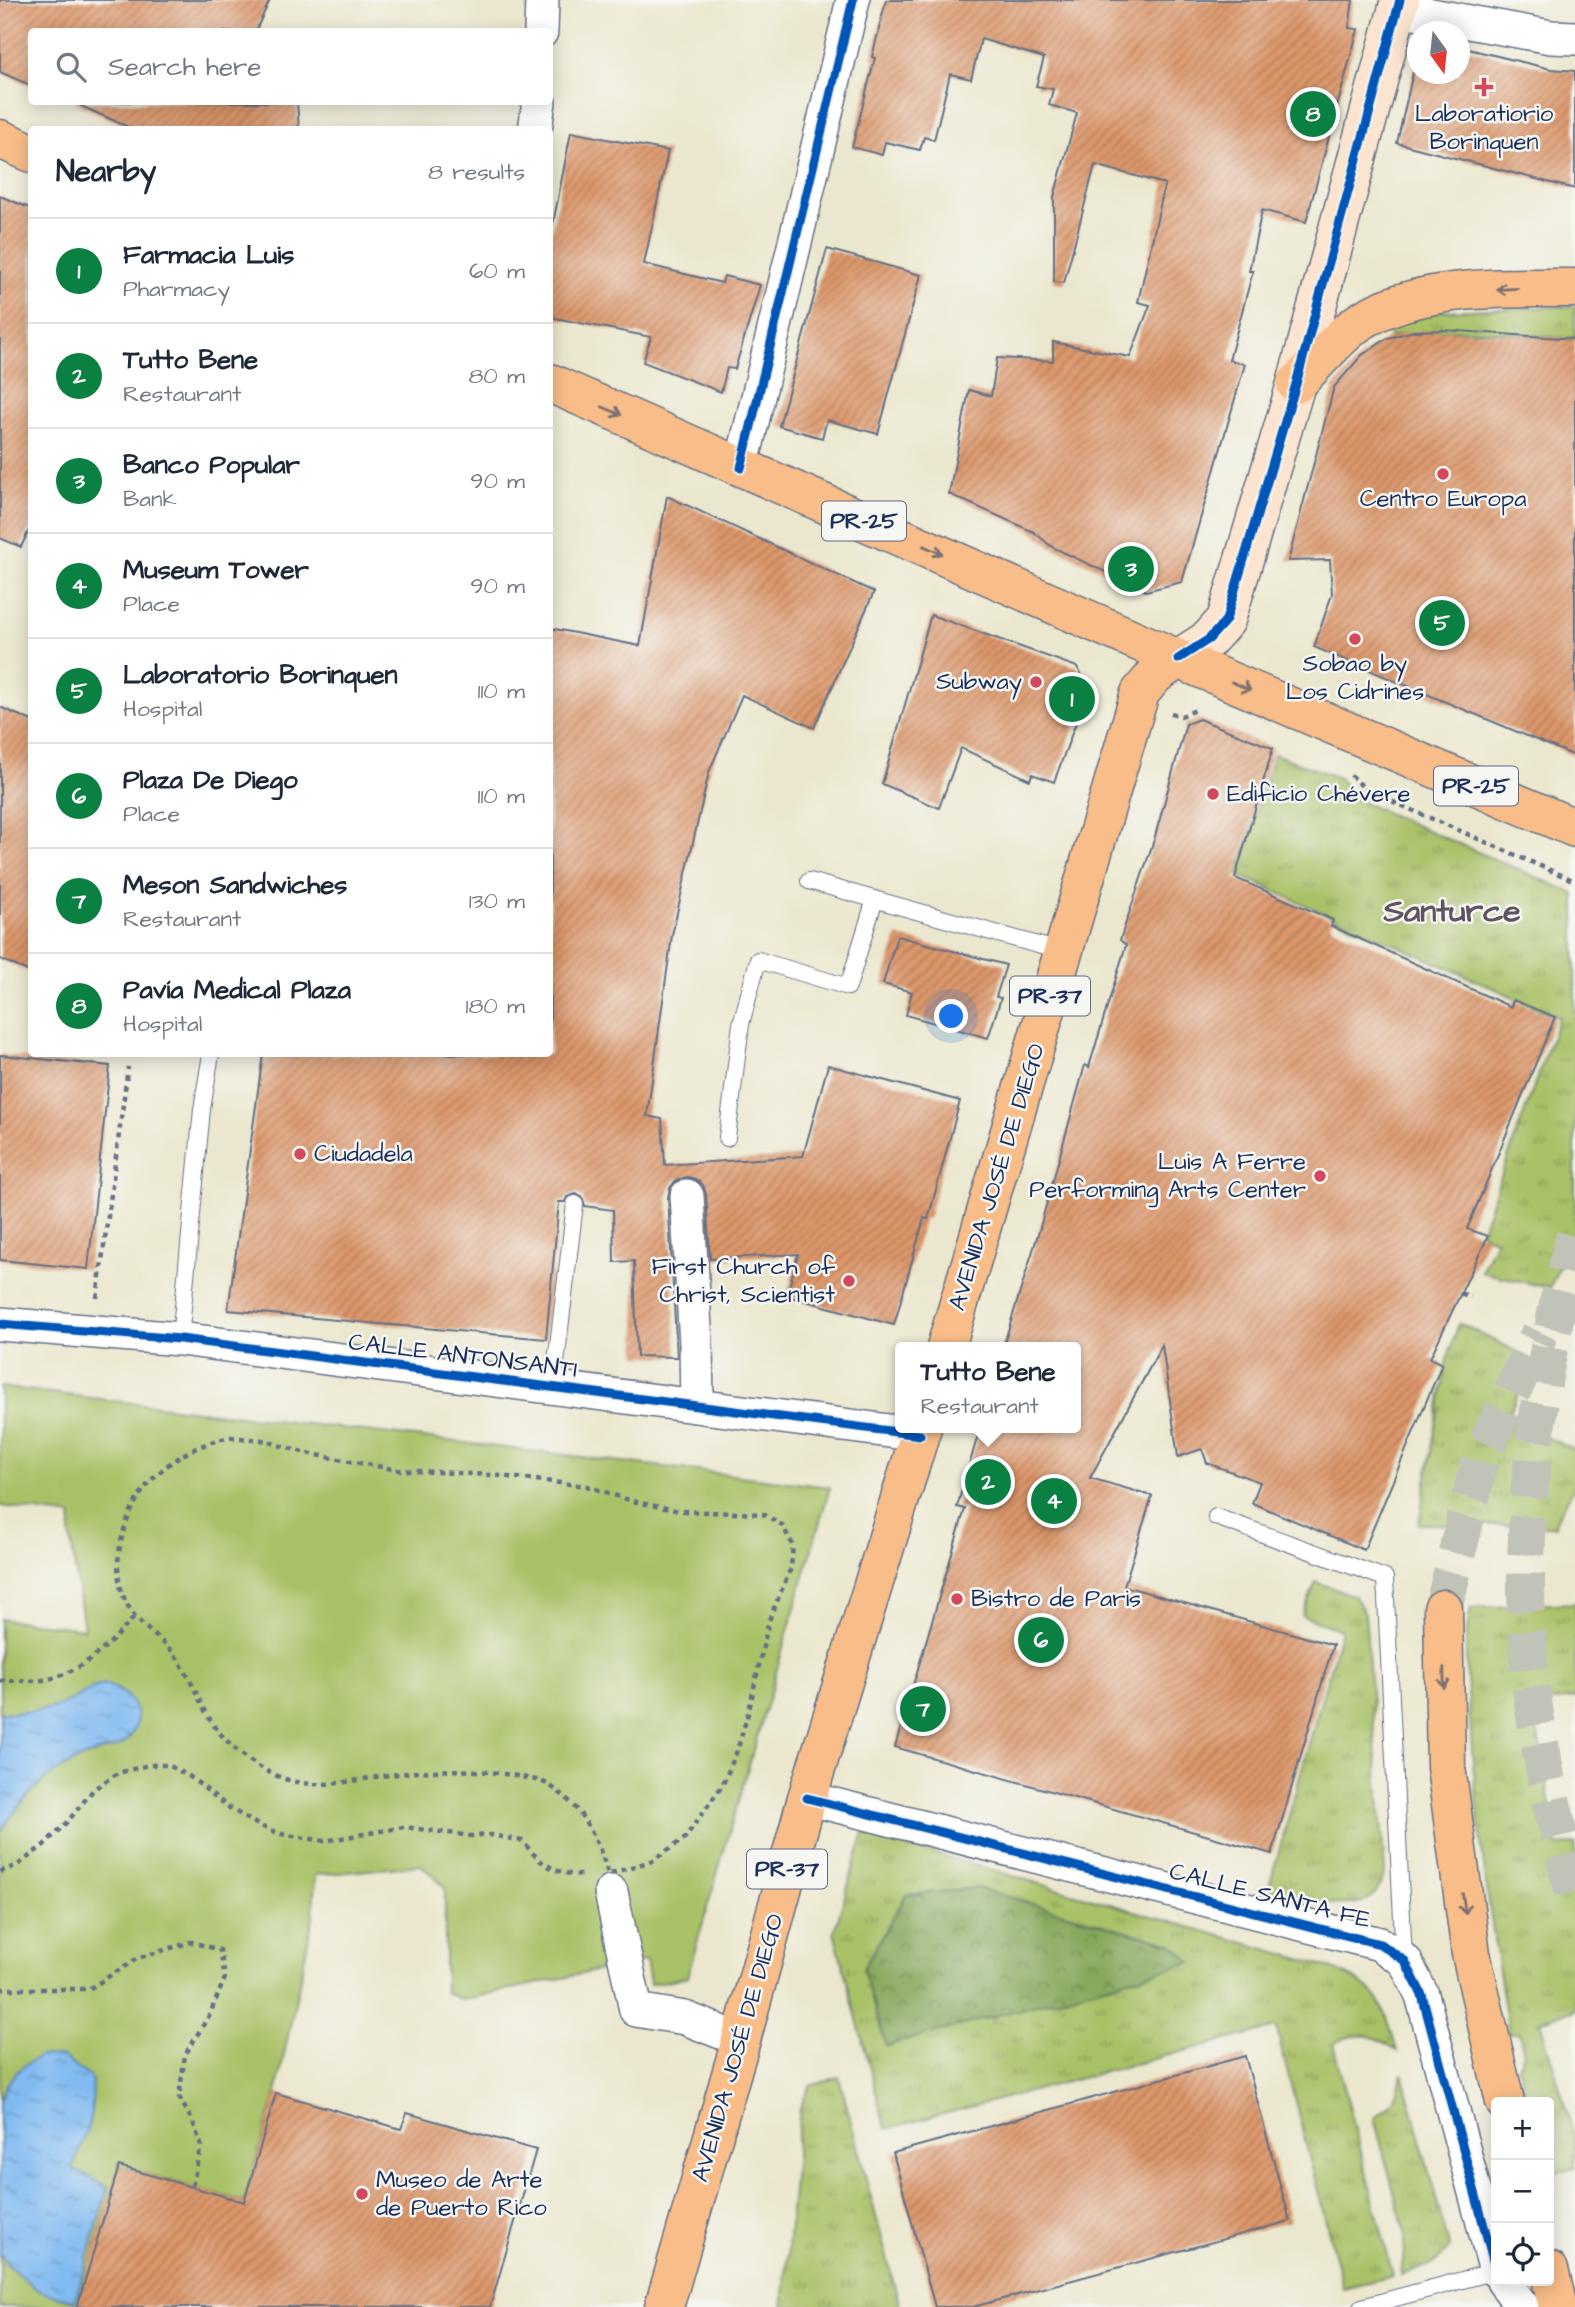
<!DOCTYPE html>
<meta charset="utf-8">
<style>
:root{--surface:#fff;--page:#f2f2f3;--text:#1f2937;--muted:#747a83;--line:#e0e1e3;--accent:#0b8043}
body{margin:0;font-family:"Architects Daughter",sans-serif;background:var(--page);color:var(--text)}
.controls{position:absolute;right:21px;bottom:21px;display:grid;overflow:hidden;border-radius:7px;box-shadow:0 4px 18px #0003}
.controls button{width:63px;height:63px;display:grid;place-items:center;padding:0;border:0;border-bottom:2px solid var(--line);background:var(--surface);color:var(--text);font:35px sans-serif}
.compass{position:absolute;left:1407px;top:21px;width:63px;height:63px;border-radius:50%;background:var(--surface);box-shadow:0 4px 18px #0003;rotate:165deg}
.you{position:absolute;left:952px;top:1017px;width:24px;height:24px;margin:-18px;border:5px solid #fff;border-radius:50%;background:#1a73e8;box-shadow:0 0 0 10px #1a73e833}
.badge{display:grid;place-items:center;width:46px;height:46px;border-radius:50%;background:var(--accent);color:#fff;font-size:23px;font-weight:700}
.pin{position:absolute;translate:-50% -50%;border:4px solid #fff;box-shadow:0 2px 7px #0006}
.popup{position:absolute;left:895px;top:1342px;width:186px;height:91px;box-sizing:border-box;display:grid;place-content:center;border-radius:7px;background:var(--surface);filter:drop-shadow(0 2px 5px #0005);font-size:23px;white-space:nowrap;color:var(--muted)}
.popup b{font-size:26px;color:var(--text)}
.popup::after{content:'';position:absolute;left:50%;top:100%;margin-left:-14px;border:14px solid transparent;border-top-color:var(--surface)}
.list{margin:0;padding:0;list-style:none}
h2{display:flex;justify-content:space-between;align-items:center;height:91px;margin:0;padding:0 28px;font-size:30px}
h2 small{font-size:23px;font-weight:400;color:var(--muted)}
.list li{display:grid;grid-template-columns:46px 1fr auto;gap:21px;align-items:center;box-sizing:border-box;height:105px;padding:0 28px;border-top:2px solid var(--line)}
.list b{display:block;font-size:26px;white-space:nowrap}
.list p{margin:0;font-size:23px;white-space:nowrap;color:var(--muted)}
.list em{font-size:23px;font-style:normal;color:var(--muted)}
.icon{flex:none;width:38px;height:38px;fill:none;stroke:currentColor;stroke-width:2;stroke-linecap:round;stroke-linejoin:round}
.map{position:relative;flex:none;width:1575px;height:2307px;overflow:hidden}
.search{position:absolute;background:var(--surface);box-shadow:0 4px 18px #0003;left:28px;top:28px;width:525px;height:77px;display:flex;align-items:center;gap:18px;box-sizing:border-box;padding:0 24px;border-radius:7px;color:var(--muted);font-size:26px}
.panel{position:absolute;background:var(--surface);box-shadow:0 4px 18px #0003;left:28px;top:126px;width:525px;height:931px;border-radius:7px}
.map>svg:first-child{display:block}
.grass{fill:url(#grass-tufts);stroke:#627862;stroke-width:2}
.forest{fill:url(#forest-crowns);stroke:#506b5c;stroke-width:2}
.park{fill:#a9c166;stroke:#627862;stroke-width:2}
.water{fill:url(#water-ripples);stroke:#4e74a8;stroke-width:2}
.building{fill:url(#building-hatch)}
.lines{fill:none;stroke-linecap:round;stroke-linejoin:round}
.highway-tunnel{stroke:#c1c2b8;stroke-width:38;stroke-dasharray:38 19;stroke-linecap:butt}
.lane-casing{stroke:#646f85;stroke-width:18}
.street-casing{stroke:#646f85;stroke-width:36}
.secondary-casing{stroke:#646f85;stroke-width:41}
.primary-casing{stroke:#646f85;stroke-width:41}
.highway-casing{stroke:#646f85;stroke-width:41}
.path{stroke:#646f85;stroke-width:4.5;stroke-dasharray:5 5;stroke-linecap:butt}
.lane{stroke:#fff;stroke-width:16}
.street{stroke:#fff;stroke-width:33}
.secondary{stroke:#fce5d0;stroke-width:38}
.primary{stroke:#f8bd89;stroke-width:38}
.highway{stroke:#f8bd89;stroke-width:38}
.cycleway-casing{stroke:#f6f6f2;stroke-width:13}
.cycleway{stroke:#0057b8;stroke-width:9}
.oneway{stroke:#7e6f71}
.poi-dot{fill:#d1495b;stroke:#f6f6f2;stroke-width:2.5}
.labels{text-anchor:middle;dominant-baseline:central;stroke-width:5;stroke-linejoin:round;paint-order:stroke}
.shield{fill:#f6f6f2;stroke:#5d6b8a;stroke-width:2}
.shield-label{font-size:23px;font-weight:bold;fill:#1b2f5e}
.poi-label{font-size:24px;fill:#1b2f5e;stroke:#f6f6f2;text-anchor:start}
.street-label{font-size:24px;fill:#1b2f5e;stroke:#f6f6f2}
.district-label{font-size:32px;font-weight:bold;fill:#5f5363;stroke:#f6f6f2}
</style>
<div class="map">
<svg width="1575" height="2307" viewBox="0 0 1575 2307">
<defs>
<pattern id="grass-tufts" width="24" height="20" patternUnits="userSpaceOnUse" patternTransform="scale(1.75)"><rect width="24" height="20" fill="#a9c166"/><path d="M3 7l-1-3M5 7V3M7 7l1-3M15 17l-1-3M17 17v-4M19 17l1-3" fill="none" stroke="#899d57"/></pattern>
<pattern id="forest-crowns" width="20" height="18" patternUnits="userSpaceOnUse" patternTransform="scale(1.75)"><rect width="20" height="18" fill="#86a75b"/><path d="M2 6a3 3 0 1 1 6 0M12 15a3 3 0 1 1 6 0" fill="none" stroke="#6d884e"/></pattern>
<pattern id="water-ripples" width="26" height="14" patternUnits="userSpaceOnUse" patternTransform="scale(1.75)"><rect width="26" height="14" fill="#80baf1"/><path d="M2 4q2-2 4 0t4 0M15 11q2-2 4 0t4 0" fill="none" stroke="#6898c6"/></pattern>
<pattern id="building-hatch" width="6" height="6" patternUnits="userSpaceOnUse" patternTransform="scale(1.75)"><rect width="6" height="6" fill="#dd976b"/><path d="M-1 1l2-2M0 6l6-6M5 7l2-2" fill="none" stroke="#b27c5b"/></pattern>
</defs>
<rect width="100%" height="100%" fill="#f6f6f2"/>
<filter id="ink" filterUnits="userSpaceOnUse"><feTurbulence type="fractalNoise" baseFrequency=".0143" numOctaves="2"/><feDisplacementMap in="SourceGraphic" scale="14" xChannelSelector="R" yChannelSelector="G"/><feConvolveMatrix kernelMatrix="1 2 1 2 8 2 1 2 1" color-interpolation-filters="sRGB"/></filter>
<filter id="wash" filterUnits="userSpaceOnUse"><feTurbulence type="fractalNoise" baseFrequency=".00686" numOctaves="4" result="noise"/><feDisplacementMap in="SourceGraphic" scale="28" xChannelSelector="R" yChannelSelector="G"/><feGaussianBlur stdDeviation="1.57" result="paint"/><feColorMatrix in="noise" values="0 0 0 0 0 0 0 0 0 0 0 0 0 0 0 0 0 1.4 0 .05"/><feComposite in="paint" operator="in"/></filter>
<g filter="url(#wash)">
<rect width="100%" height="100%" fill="#ebe7ce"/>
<!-- grass -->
<g class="grass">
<path d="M1575,306v33c-58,-4 -130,-17 -185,-2l-1,-11 52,-15z"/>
<path d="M1274,754l65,24 20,23 216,93v334l-25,60 -69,-16 15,-32 -15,-8 78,-215 -321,-142z"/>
<path d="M1459,1323l74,37 -27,60 69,30v36l-19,34 -1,6 -136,-2 28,-164z"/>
<path d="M1316,1582l39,14 10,18 20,259c-4,10 -8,22 -18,27 -24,11 -75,-2 -99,-10l73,-260 -39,-14z"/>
<path d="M1575,1603v95l-42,6 24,142 18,-2v166l-35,11 35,118v29l-26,6v-72h-21l-10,-35 6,-14 -5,-20h-10c-17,-104 -33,-208 -39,-313 -2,-38 -8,-76 1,-112z"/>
<path d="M864,1833l464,134c51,20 55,33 69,84 -20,-17 -41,-22 -64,-7l60,232 -50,12 -67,-261 -390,102 -52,-197z"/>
<path d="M1402,2073l47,173c-8,19 -31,23 -48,29l5,-39 -32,-118c19,-12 25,-23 28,-45z"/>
<path d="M839,2077l61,230h-117l17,-199 10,-22z"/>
</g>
<!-- forest -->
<path class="forest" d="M977,1888l195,56 20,18 -306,84 -23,-77 43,-74z"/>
<!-- park -->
<path class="park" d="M0,1387l830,100 -143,490 -37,7 -4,-24 -185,40 -16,-8v-105l-24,-22 -106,10 -2,42 -37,176 -32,109 -125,-36 -42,141h-77v-688l84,10 -14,-95 2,-18 -72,-10z"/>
<!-- water -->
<g class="water">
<path d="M106,1684c24,9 42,30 23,54 -8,11 -22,10 -34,15 -12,4 -24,10 -35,16 -26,16 -42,38 -60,63v-119c22,0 46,-2 66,-10 13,-6 25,-17 40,-19z"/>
<path d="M40,2056l22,1 30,22c3,38 -6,55 -20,89l36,19 -33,114 -36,-10 -30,-25 -9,-13v-152c10,-27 16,-31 40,-45z"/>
</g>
<g id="blocks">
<!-- building -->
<g class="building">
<path d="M0,0h270l-15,32h-223v54l-32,-14z"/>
<path d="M886,0h467l-4,28 9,1 -52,193 -44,-12 -13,61h4l-24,89 16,4 -63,218 -36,9 -94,-44 -18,-15 -85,-38 20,-104 22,6 6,-38 56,3v-19l77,15 20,-52 -12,-3 27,-118 -70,-19 -31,118 -10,-1v-85l23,-84 -28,-8 4,-16 -17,-3 8,-28 -63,-19 -10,40 -21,-5 -16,66 -10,-3 -4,13 -35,-8 -3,13 -30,-8 23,-89 -3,-1z"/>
<path d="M1460,47l91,22 24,2v118l-178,-46 20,-88 1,19h42z"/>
<path d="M72,102h225l2,28h-164z"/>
<path d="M571,132l97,19 -24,113 78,19 2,-7 36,9 -25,84 -8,-1 -6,24 -78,-30 8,-25 -101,-20v-78z"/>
<path d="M0,196l32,13v315l-11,23 -21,-9z"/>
<path d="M827,249l94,26 -43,159 -51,-14 -5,18 -43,-12z"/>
<path d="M1444,330l131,9v417l-261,-109 18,-53 -2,-34 -42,1 46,-174 28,-32 26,-17 26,-7z"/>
<path d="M667,496l207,96 -60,136 -72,-33 -33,77 -37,163 -25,181 15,3 3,46 138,-9 25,-91 132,36 -32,118 -4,-1 -30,107 -107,-29 11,-42 -88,5 -4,-65 -3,-9 -8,-6 -8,-2 -11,3 -6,8 -2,9 9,160 -40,-1 -3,-95 -20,1 -1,-52 -28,-4 -3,-10 -6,-2 -9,3 -2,5h-6l-13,137 -318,-29 35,-256h287v-426l90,18z"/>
<path d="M931,615l146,52 12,20 -35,95 -22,-8 -2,6 -69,-32 -22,60 -57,-24z"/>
<path d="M0,707l32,14v252l-32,-14z"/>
<path d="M1199,719l74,29 -38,130 98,42 -2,6 180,81 2,-7 42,17 -88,212 21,7 -58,122 12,6 -78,186 -112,-47 8,-21 -53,-19 -5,-14 -24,8 -16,-112 -72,133 62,18 -28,90 209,59 -61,209 -377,-107 70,-238 -8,-2 23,-79h95v-81h-72l36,-116 46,-166 4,2 37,-122 -6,-5 34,-100 32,-116z"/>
<path d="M897,936l109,29 -10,32 5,1 -13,40 -82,-23 6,-23 -29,-8z"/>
<path d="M0,1055l110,11 -22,203 -88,-9z"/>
<path d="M1245,2056l45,165 -317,86h-38l-42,-154z"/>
<path d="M276,2093l125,36 6,-16 129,37 -46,157h-413l42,-141 125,36z"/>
</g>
</g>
</g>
<g filter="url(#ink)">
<use href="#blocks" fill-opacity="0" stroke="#646f85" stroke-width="2"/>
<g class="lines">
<!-- highway-tunnel -->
<g class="highway-tunnel">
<path d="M1575,1236c-38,141 -58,290 -45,437 7,76 26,151 45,224"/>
<path d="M1443,1609l37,-149 60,-128"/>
</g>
<!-- lane casing -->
<g class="lane-casing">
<g id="lane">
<path d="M809,881l254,71"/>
<path d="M727,1138l14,-114 17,-64 90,27 27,-88"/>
<path d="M180,1339l22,-230 9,-55"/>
<path d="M553,1387l22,-183"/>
<path d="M1216,1517l169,61 19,381"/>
<path d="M1362,2307l134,-36"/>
</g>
</g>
<!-- street casing -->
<g class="street-casing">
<g id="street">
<path d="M1398,9l153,28 24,1"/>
<path d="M541,32l1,-32"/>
<path d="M535,130l4,-28"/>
<path d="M741,468l112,-468"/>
<path d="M687,1196l9,148 1,62"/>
<path d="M0,1324l180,15 740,96"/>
<path d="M807,1798l573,146 25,17 17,34 74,276"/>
<path d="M611,1892l25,118 49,8 56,22"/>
<path d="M1503,2281l20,26"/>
</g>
</g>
<!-- secondary casing -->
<g class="secondary-casing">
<path id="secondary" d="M1178,659l31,-20 17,-19 70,-236 104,-384"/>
</g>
<!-- primary casing -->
<g class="primary-casing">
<g id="primary">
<path d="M0,139l32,14"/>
<path d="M550,383l628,276 397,169"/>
<path d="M946,1347l194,-654 15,-18 23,-16"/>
<path d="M664,2307l77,-267 66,-242 115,-370"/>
</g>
</g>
<!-- highway casing -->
<g class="highway-casing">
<g id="highway">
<path d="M1296,384c18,-18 42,-47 62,-61 59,-39 149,-35 217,-35"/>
<path d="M1443,1609l3,158 25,187 34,148"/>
<path d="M1549,2270l9,37"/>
</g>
</g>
<!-- path -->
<g class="path">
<path d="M1171,713l10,3 15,-6 3,1"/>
<path d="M1351,775l15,15 209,91"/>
<path d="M1461,1294l10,2"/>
<path d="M97,1298l31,-231"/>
<path d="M230,1437l32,3 44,13 92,17 94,5 95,11 45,15 47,10 84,3 19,11 11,20 -2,23 -22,52 -20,90 -12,41 -15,35 -38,53 -32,22 -44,13c-10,-36 -28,-71 -61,-90 -7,-4 -17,-5 -25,-7 -44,-9 -88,-8 -132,-2 -35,4 -70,16 -105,4 -27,-9 -58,-33 -74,-58 -15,-24 -23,-52 -42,-73 -11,-11 -25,-20 -35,-33 -25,-32 -17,-75 0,-110 20,-37 55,-59 96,-68z"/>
<path d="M0,1681c14,-1 30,1 43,-1 38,-6 68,-36 92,-64"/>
<path d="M0,1872l18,-7 26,-20 24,-24 26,-32 24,-16 30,-8h20l21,11 42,33 29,17 21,8 43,7 80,-14 67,9 21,-1 30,6 17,19 16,10 18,5h9"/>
<path d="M0,1989h89l49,-31 53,-16 29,8 5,28 -15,36 -25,41 -6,42 14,25 8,23 -9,42"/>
</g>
<!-- lane -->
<use href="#lane" class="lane"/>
<!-- street -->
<use href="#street" class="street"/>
<!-- secondary -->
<use href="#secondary" class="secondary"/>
<!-- primary -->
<use href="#primary" class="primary"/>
<!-- highway -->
<use href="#highway" class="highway"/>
<!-- cycleway casing -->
<g class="cycleway-casing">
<g id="cycleway">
<path d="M741,468l112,-468"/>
<path d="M1178,659l31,-20 17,-19 70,-236 104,-384"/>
<path d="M0,1324l180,15 740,96"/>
<path d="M807,1798l573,146 25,17 17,34 74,276"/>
</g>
</g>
<!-- cycleway -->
<use href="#cycleway" class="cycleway"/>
</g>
<!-- one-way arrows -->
<defs><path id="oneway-shaft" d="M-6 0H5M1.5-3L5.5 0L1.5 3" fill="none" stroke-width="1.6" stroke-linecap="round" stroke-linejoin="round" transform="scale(1.75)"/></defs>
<g class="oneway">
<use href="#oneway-shaft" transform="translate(1507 289) rotate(177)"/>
<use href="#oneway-shaft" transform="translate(612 411) rotate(24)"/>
<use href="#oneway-shaft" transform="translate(933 550) rotate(23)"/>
<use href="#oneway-shaft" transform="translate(1241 686) rotate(23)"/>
<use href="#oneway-shaft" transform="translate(1444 1678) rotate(89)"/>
<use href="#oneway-shaft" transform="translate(1464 1904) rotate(82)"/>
</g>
</g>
<!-- markers -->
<g class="poi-dot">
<path d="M1480.5 76.5h7v7h7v7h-7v7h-7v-7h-7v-7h7z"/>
<circle cx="1443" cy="474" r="7"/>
<circle cx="1355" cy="639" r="7"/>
<circle cx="1036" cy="682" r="7"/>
<circle cx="1213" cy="794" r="7"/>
<circle cx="300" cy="1154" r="7"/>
<circle cx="1320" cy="1176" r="7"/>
<circle cx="849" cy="1281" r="7"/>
<circle cx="957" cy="1599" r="7"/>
<circle cx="362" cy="2194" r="7"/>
</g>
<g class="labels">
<!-- shield labels -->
<g class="shield">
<rect x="822" y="501.5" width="84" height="39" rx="5"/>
<rect x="1434" y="766.5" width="84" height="39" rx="5"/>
<rect x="1010" y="976.5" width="80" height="39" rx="5"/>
<rect x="747" y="1849.5" width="80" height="39" rx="5"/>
</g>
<g class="shield-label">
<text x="864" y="521">PR-25</text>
<text x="1476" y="786">PR-25</text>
<text x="1050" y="996">PR-37</text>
<text x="787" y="1869">PR-37</text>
</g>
<!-- poi labels -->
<g class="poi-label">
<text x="1484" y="114" text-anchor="middle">Laboratiorio<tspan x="1484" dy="28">Borinquen</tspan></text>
<text x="1443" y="499" text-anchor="middle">Centro Europa</text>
<text x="1355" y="664" text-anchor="middle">Sobao by<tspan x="1355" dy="28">Los Cidrines</tspan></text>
<text x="1022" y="682" text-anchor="end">Subway</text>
<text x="1227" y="794">Edificio Chévere</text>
<text x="314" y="1154">Ciudadela</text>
<text x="1306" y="1162" text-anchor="end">Luis A Ferre<tspan x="1306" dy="28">Performing Arts Center</tspan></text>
<text x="835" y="1267" text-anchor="end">First Church of<tspan x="835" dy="28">Christ, Scientist</tspan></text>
<text x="971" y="1599">Bistro de Paris</text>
<text x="376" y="2180">Museo de Arte<tspan x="376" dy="28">de Puerto Rico</tspan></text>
</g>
<!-- street labels -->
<g class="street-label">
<text transform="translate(997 1177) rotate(-73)">AVENIDA JOSÉ DE DIEGO</text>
<text transform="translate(463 1356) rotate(7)">CALLE ANTONSANTI</text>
<text transform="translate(1270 1896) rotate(14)">CALLE SANTA FE</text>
<text transform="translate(738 2048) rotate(-74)">AVENIDA JOSÉ DE DIEGO</text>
</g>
<!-- district labels -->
<g class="district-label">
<text x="1452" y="911">Santurce</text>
</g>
</g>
</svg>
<div class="controls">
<button>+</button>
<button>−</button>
<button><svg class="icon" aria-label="locate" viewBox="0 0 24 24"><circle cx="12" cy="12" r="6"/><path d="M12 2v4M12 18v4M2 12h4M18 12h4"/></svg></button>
</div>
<svg class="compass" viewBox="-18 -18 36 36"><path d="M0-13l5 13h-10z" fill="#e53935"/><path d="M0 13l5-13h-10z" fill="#747a83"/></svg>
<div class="you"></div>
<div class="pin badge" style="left:1072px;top:699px">1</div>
<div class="pin badge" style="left:988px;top:1482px">2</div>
<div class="popup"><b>Tutto Bene</b>Restaurant</div>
<div class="pin badge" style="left:1131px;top:569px">3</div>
<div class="pin badge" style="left:1054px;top:1501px">4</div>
<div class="pin badge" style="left:1442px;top:623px">5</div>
<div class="pin badge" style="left:1041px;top:1640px">6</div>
<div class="pin badge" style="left:923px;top:1709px">7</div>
<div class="pin badge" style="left:1313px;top:114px">8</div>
<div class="search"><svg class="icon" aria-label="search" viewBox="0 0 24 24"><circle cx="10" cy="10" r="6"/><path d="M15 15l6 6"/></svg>Search here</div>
<section class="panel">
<h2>Nearby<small>8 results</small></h2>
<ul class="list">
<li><span class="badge">1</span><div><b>Farmacia Luis</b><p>Pharmacy</p></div><em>60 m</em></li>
<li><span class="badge">2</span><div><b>Tutto Bene</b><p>Restaurant</p></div><em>80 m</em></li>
<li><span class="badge">3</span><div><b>Banco Popular</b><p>Bank</p></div><em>90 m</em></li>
<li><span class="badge">4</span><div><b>Museum Tower</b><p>Place</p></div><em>90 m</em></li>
<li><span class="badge">5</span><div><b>Laboratorio Borinquen</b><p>Hospital</p></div><em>110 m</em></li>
<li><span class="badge">6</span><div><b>Plaza De Diego</b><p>Place</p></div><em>110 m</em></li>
<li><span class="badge">7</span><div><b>Meson Sandwiches</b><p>Restaurant</p></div><em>130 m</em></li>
<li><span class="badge">8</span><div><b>Pavía Medical Plaza</b><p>Hospital</p></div><em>180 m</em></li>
</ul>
</section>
</div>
